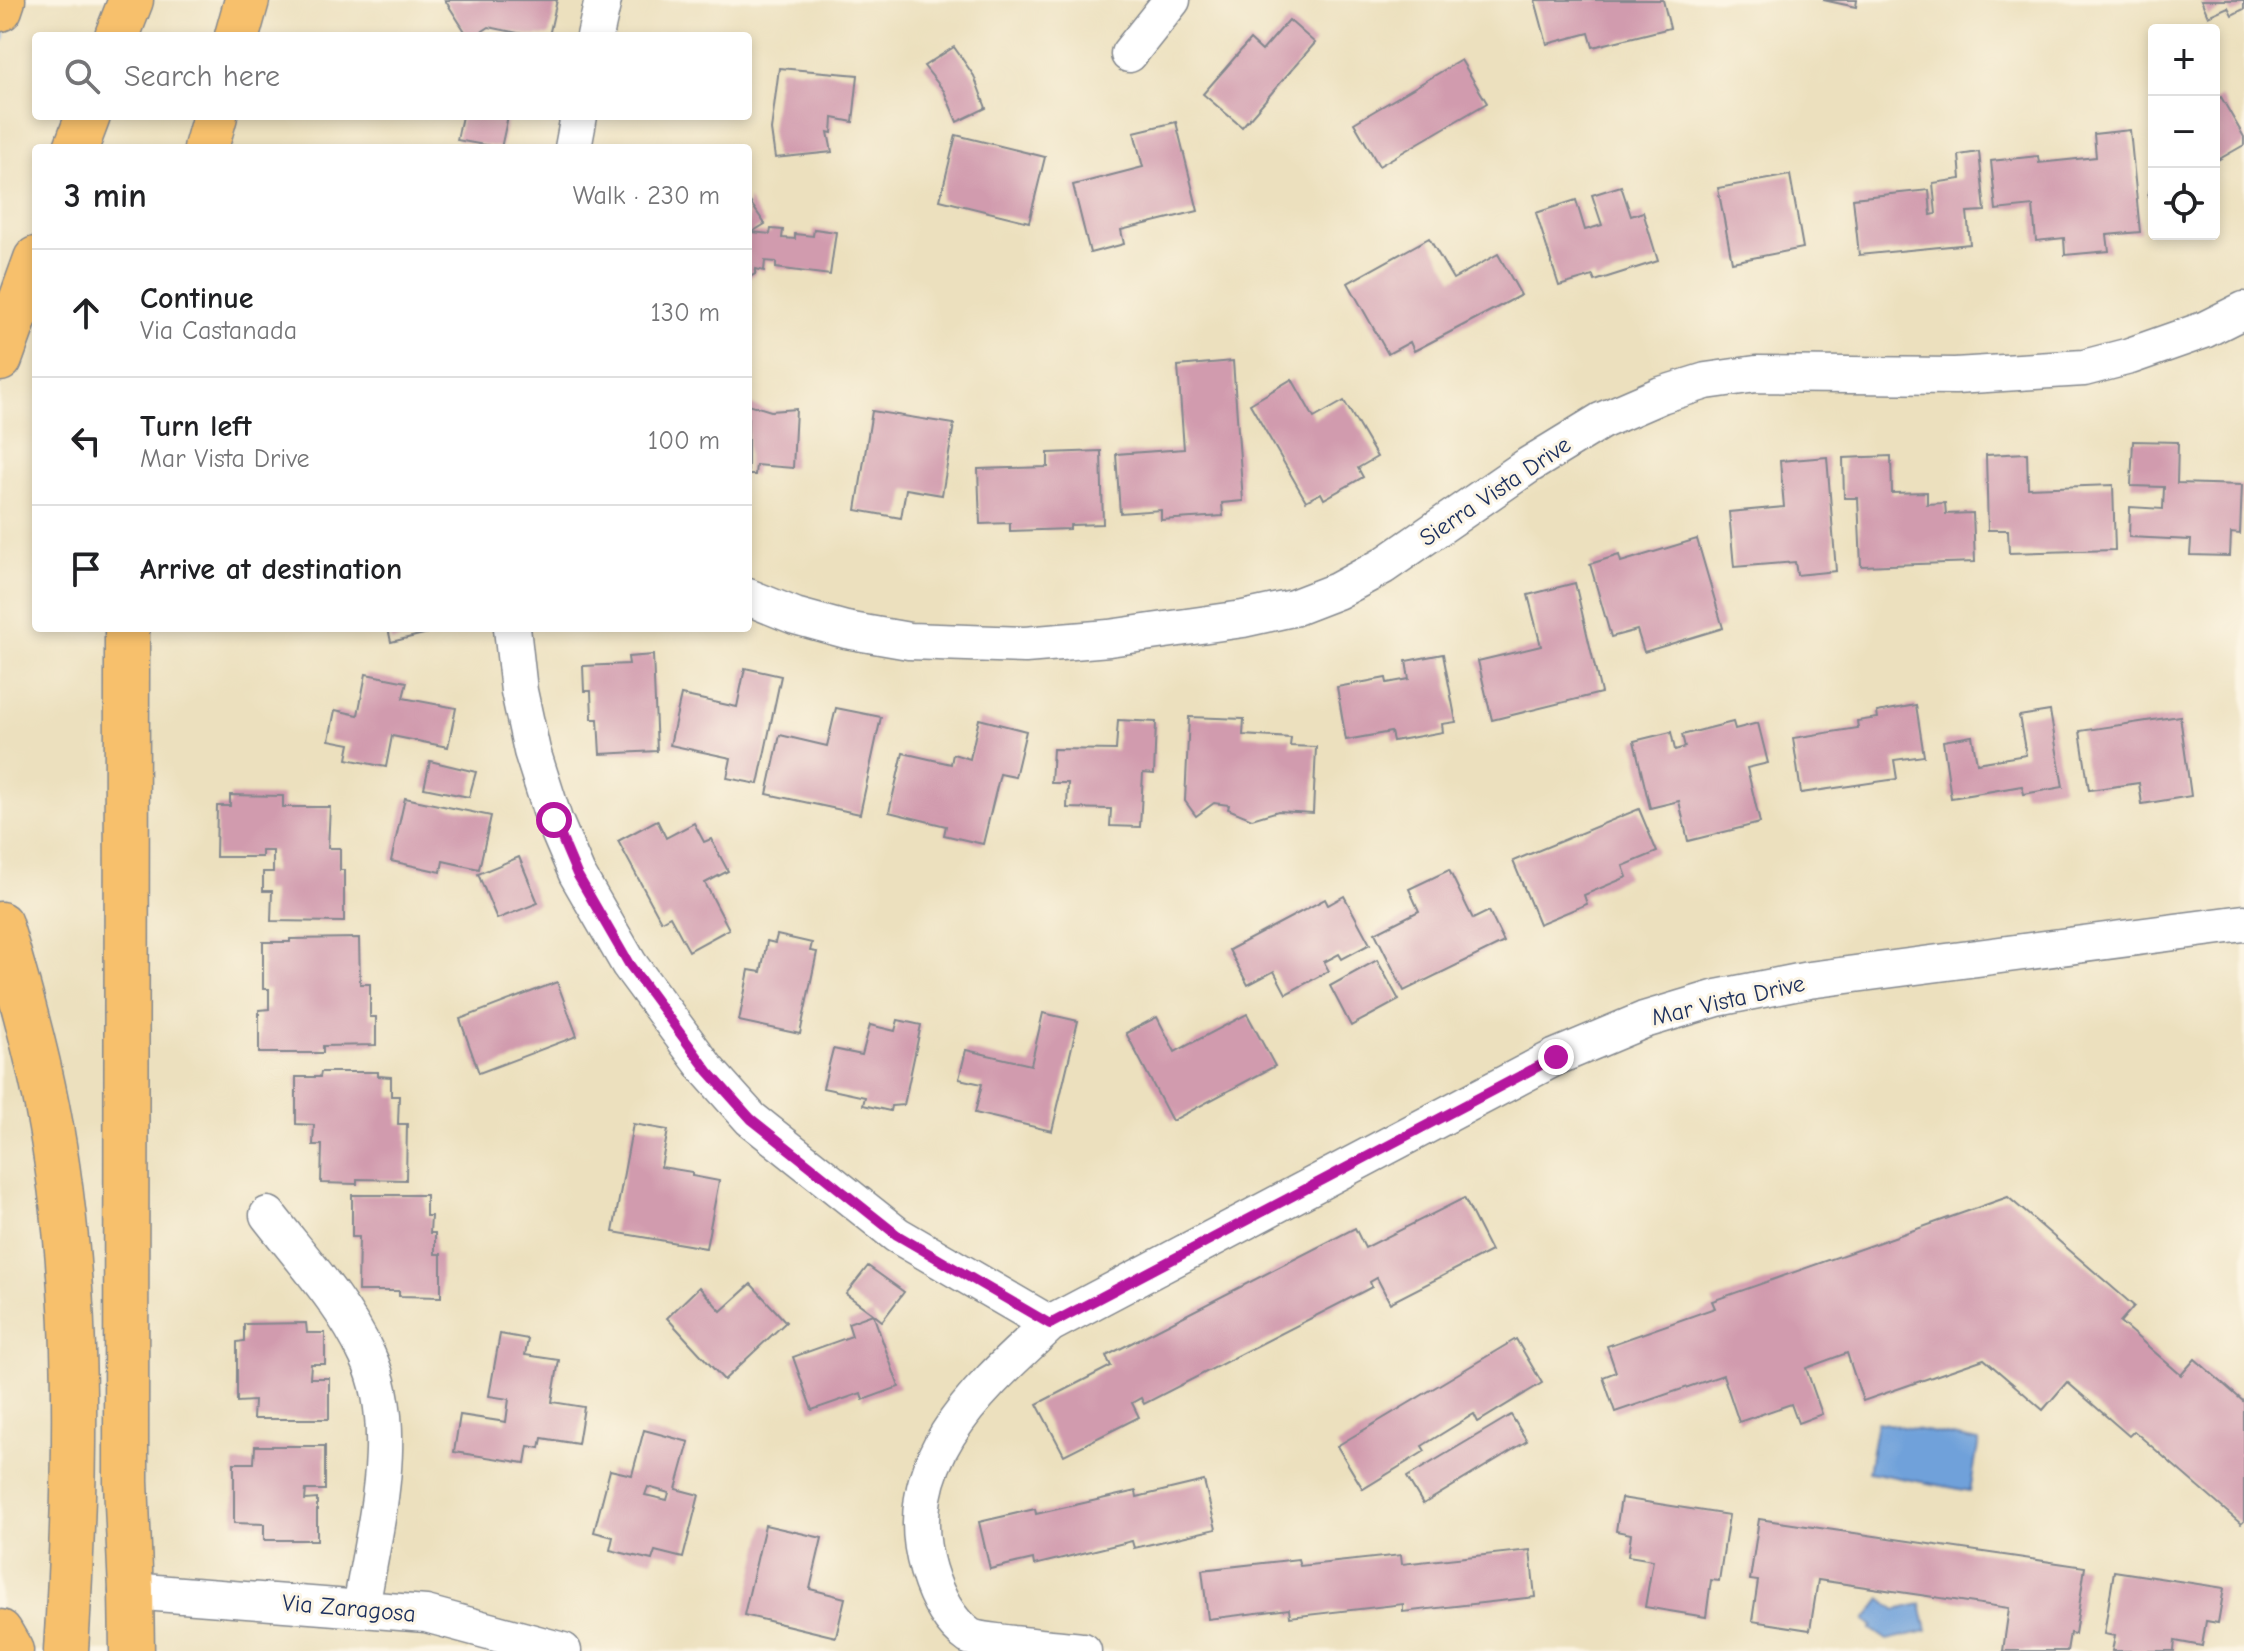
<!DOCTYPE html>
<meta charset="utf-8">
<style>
:root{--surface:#fff;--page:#f6f6f6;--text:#202124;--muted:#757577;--line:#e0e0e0}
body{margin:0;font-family:"Comic Neue",sans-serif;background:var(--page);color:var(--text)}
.controls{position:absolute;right:24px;top:24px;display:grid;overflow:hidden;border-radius:8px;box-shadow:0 4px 12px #0003}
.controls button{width:72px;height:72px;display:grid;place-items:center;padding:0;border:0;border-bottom:2px solid var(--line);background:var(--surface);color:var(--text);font:40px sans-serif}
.stop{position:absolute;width:24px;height:24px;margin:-18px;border:6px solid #b5179e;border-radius:50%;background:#fff}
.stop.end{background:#b5179e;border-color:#fff;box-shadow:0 2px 8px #0008}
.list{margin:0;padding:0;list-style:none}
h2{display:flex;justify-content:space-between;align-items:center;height:104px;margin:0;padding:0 32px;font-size:34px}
h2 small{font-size:26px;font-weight:400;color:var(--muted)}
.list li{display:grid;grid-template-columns:52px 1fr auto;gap:24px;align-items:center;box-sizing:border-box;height:128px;padding:0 32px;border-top:2px solid var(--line)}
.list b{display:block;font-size:30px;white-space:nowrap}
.list p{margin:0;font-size:26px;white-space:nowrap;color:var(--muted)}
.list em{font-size:26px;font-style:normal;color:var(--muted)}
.icon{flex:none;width:44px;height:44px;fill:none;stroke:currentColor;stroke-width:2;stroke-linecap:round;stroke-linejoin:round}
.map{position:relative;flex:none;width:2244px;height:1651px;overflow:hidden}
.search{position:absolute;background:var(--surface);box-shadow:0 4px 12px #0003;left:32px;top:32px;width:720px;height:88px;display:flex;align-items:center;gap:20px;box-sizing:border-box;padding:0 28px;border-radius:8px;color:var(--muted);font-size:30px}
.panel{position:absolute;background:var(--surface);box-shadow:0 4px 12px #0003;left:32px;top:144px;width:720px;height:488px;border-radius:8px}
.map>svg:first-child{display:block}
.water{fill:#6fa1da;stroke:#45689c;stroke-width:2}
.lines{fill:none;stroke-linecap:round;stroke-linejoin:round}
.stream{stroke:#6fa1da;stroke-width:11}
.building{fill:#d19bae;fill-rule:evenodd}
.street-casing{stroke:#84888e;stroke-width:39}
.primary-casing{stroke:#84888e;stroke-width:47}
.highway-casing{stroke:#84888e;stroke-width:47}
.street{stroke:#fff;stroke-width:36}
.primary{stroke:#f7c06c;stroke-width:44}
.highway{stroke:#f7c06c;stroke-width:44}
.route{stroke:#b5179e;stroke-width:10}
.labels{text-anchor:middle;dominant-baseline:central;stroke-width:6;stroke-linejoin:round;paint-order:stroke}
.street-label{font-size:24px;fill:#1b2f5e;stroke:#fcf5e5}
</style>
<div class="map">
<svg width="2244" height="1651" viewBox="0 0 2244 1651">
<rect width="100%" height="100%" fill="#fcf5e5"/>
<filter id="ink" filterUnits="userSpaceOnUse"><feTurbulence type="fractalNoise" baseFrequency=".0125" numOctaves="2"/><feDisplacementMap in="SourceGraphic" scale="16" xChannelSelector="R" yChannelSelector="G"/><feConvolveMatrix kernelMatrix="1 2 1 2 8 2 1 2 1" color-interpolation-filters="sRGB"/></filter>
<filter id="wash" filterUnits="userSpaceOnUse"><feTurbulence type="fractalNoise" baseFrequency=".006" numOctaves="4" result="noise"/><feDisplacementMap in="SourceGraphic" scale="32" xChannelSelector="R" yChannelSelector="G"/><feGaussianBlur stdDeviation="1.8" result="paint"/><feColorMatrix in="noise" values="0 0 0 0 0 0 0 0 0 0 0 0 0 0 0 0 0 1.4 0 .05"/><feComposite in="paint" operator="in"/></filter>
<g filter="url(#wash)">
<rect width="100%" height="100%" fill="#ece0be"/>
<!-- water -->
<g class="water">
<path d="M1877,1422l102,19 -9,50 -102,-19z"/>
<path d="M1881,1599l15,11 25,-6 6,27 -40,9 -16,-11 2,-3 -8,-6z"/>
</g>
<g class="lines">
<!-- stream -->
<path class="stream" d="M0,37v-20"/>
</g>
<g id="blocks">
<!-- building -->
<g class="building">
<path d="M445,0h112l-8,36h-17l-43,-9 -14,9h-7z"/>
<path d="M1535,0h128l7,28 -77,19 -4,-14 -42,11z"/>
<path d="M1823,0h34l-1,7z"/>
<path d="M2201,0h43v9l-12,6 -4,-8 -20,9z"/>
<path d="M1289,20l26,23 -73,84 -39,-33 47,-54 12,11z"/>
<path d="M954,47l20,29 12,32 -29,14 -13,-31 -20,-25z"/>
<path d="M1461,60l26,43 -108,63 -25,-43z"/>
<path d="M779,68l79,7 -5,47 -20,-4 -1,15 -4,-1 4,20 -57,6 -4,-28z"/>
<path d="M2221,97l23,40v8l-30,17v-61z"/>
<path d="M462,116h46l-7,32 -44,-8z"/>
<path d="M1176,122l22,89 -77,19 3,14 -34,9 -17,-68 70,-18 -9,-35z"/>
<path d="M2130,130l10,102 -33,3 2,16 -44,4 -1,-17 -28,3 -3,-35 -37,4 -5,-49 47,-5 1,7 57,-6 -2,-23z"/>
<path d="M956,135l89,22 -16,65 -89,-22z"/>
<path d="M1979,152l6,59 -18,1 3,32 -111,11 -6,-57 76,-8 2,25 5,-1 -3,-31 28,-4 -2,-24z"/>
<path d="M1790,175l13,73 -71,14 -14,-74z"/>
<path d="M2153,177h1v22l-6,-2z"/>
<path d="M1621,186l10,30 12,-4 15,49 -63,20 -2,-5 -34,10 -23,-73 40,-13 9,30 17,-5 -10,-30z"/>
<path d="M748,199l17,25 -13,8 18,2 1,-5 12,1 -1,8 13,1v-5l18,2 1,-7 22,3 -6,43 -54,-7v-6l-11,-1 -1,10 -8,-2 -1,5 -7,4z"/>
<path d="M1429,238l24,41 45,-25 23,41 -107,56 -4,-9 -22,12 -40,-71z"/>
<path d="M1233,361l10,140 -21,2 1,13 -62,4v-10l-41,3 -4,-59 68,-5 -6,-83z"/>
<path d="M1292,379l22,39 30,-17 33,56 -19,11 5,9 -39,22 -3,-6 -15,8 -56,-97z"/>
<path d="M748,404l23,7 25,-2 -3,59 -37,-3 -1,10h-7z"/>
<path d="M872,411l82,13 -12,71 -36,-6 -5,29 -45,-8z"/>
<path d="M2133,441l45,1 -1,41 65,2 -2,49 -9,-1 -1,23 -40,-1 1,-15 -62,-3 1,-30 33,2 1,-22 -33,-1z"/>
<path d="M1101,451l2,73 -33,1v4l-60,2v-8l-30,1 -2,-55 70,-2v-14z"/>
<path d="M2027,453l1,35 85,-3 2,65 -106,3 -1,-23h-20l-2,-75z"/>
<path d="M1891,456l1,37 35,-1v12l18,-1 1,11 27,-1 2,49 -114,4 -3,-68h-14l-1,-40z"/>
<path d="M1827,457l9,114 -39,4 -2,-13 -61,5 -5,-55 55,-5 -4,-46z"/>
<path d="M1697,539l26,89 -79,24 -7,-22 -26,7 -21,-73 29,-9 2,7z"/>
<path d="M1575,583l26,110 -109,27 -14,-59 63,-15 -13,-51z"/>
<path d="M388,628h43l1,4 -41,10z"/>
<path d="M1443,654l13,68 -14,2 1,8 -50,9 -2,-9 -45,8 -9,-53 49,-9 1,5 22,-4 -3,-18z"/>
<path d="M653,655l4,96 -57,3 -2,-35h-6l-1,-28h-7l-1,-25 46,-2 -1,-7z"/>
<path d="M745,668l36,8 -23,108 -31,-6 4,-20 -61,-13 11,-50 56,12z"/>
<path d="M366,674l41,8 -4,16 53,10 -8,39 -56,-11 -6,31 -39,-8 3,-15 -21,-4 6,-30 23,5z"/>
<path d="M1916,705l8,51 -30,4 3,19 -96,14 -8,-55 65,-10 -1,-7 21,-3 -1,-6z"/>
<path d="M836,708l45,9 -21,97 -93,-20 13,-59 47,11z"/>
<path d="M2050,711l13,76 -39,7 -2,-8 -71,12 -8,-57 29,-5 5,27 49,-8 -7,-39z"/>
<path d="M2180,716l11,80 -49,8 -3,-21 -50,7 -9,-59z"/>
<path d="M1189,717l55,2 -1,16 48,3 -1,8 26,1 -3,66 -35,-2 -26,8 -24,-10 1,-4 -15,-2 -18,13 -11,-15z"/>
<path d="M979,719l47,12 -11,46 -15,-3 -17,70 -39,-9 2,-9 -57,-14 14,-59 48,11 2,-10 17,5z"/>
<path d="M1118,720l38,2 -2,52 -11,-1 -3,54 -30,-1 1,-17 -44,-1 1,-25h-17l2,-34 63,1z"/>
<path d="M1733,722l2,7 23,-6 10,40 -21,5 13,55 -72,18 -9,-40 -29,7 -16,-67 37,-9 4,18 10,-3 -3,-12z"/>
<path d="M430,761l46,11 -7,25 -45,-9z"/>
<path d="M230,795l53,1v11h47l-2,41h12v22h4v52l-73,-1 1,-30h-9v-19h10v-21h-11v6h-46l1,-51h13z"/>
<path d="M405,798l86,18 -12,53 -36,-8 -2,11 -50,-11z"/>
<path d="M1639,809l18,43 -34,14 4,11 -43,18 3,9 -48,20 -26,-63z"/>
<path d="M657,820l9,18 28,-15 10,19 7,-3 17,32 -23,12 24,46 -40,22 -19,-35 -9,5 -43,-80z"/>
<path d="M519,857l19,46 -41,16 -19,-45z"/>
<path d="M1449,870l24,49 16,-8 15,31 -100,49 -29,-58 44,-22 -10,-22z"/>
<path d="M1344,896l26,48 -28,15 -3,-5 -15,8 5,9 -43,23 -12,-23 -26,14 -19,-35 96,-51 3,6z"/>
<path d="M777,935l35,8 -2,8 7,1 -17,82 -61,-13 10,-51 12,2 6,-31 8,2z"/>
<path d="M359,938l1,46h10v33h6v28l-53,1v7h-64v-43l10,-1v-20h-6v-47h27v-3z"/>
<path d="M1377,960l22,40 -48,26 -21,-40z"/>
<path d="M557,982l20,54 -98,37 -19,-54z"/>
<path d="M1043,1013l35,8 -26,110 -77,-18 7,-29 -23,-5 7,-29 65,15z"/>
<path d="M1247,1014l28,52 -103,55 -46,-88 31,-16 18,35z"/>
<path d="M898,1020l23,5 -17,80 -13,1 -1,5 -27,-6 2,-8 -42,-9 10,-39 29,6 8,-30 25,6z"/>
<path d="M321,1072h57v4l13,1v19h8l-1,28h9l-1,56 -49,-1v5l-36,-1 1,-38h-9l1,-20 -18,-1v-47h24z"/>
<path d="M633,1124l35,6 -7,37 31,5v4l27,5 -13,67 -93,-16z"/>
<path d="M352,1195h74v21h5l-1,17h5v21h6v43l-42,-1v-5h-41l1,-54h-7z"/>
<path d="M2008,1197l126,109 -14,16 61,53 14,-16 49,43v119l-3,3 -107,-93 -5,5 -62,-54 -24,28 -59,-51 -121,42 -16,-48 -41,15 16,46 -24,9 -7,-19 -52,18 -16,-47 -108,37 -12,-35 13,-5 -9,-26 108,-38 -3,-7z"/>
<path d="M1464,1198l27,53 -101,52 -13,-25 -7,4 2,5 -228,117 -3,-6 -9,5 7,14 -75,38 -27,-51 74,-38 -5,-10 249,-128 10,20z"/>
<path d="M868,1266l36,26 -22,29 -9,-7 26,73 -36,13 -2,-7 -49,17 -19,-53 59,-21 -4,-13 25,-9 -27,-20z"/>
<path d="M751,1284l35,38 -62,58 -57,-62 32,-31 22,24z"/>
<path d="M306,1323l1,10h18v31h-14l-1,14h19v41h-76l1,-18 -17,1v-60l7,-1v-17z"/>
<path d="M500,1334l28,5 -3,16 34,5 -7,42 32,5 -6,37 -36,-6 -2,10 -12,-2 -3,17 -71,-11 6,-37 46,7 3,-23 -20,-3z"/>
<path d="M1516,1339l26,44 -64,39 -4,-8 -52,32 3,5 -62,38 -26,-43z"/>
<path d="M1511,1415l16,26 -104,63 -16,-27z"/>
<path d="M644,1430l45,12 -13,47 23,6 -16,63 -28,-7 -3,9 -42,-10 3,-13 -19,-5 16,-62 22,5zM648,1487l21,6 -2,7 -22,-5z"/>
<path d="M255,1446h70v44h-19l-1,10 12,-1v41h-53v-16l-30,-1v-60h20z"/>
<path d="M1204,1481l12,48 -82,19 -2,-7 -98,24 -1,-6 -43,10 -11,-47 56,-13 1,5 100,-23 1,6z"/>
<path d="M1621,1498l108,17 -10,66 -8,-1 -5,37 -61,-10 8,-47 -25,-4 3,-22 -15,-3z"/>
<path d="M1759,1519l326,48 -10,67 -5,-1 -3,18h-64l6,-43 -191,-28 -8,50 -58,-9 6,-40 -8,-1z"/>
<path d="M765,1525l57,13 -12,51 35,9 -9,39 -92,-22z"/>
<path d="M1530,1550l5,47 -132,15v-8l-113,13 -1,-8 -81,10 -6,-49 96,-11 2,7 101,-11 1,9z"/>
<path d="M2114,1571l110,17 -6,35 -12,-2 -4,25 -27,-5 -1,10h-62l3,-15 -11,-2z"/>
</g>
</g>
</g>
<g filter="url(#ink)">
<use href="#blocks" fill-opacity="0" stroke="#84888e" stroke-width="2"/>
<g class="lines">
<!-- street casing -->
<g class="street-casing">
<g id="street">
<path d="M595,36l8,-36"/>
<path d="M1129,54l43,-54"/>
<path d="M573,148l6,-32"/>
<path d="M748,597l47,19 51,14 63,11 116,4 84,-7 134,-19 50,-11 44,-17 46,-25 146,-101 72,-44 60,-26 45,-14 50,-7 199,2 129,-8 46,-12 74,-26 40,-20"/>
<path d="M512,628l7,63 13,60 22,69 23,54 52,90 79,107 43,48 146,116 153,89"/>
<path d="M268,1215c34,44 75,88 99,140 36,74 6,176 -6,254"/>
<path d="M131,1591l295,23 137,37"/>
<path d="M1083,1651c-18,-2 -104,-9 -114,-15 -21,-15 -34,-43 -41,-66 -32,-109 50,-180 122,-246l506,-267 88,-37 73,-22 92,-18 435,-57"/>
</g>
</g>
<!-- primary casing -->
<g class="primary-casing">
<path id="primary" d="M131,1591l1,60"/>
</g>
<!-- highway casing -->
<g class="highway-casing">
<g id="highway">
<path d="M0,9l3,-9"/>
<path d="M117,36l14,-36"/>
<path d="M237,36l10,-36"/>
<path d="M76,148l12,-32"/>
<path d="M206,148l9,-32"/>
<path d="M0,359l36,-100"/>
<path d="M127,628l-1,854 5,109"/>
<path d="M0,924c18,60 35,120 47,182 35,180 30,363 19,545"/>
<path d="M0,1632l11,19"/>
</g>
</g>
<!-- street -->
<use href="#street" class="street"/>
<!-- primary -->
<use href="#primary" class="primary"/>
<!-- highway -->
<use href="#highway" class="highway"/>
</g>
</g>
<g class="lines" filter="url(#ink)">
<!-- route -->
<path class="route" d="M554,820l23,54 52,90 79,107 43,48 146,116 153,89 506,-267"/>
</g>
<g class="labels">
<!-- street labels -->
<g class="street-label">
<text transform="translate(1495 491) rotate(-34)">Sierra Vista Drive</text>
<text transform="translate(1728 1000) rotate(-13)">Mar Vista Drive</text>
<text transform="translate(349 1608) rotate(5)">Via Zaragosa</text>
</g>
</g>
</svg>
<div class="controls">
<button>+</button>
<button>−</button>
<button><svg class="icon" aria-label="locate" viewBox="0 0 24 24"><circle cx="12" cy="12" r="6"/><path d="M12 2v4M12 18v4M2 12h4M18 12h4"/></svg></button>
</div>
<div class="stop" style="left:554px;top:820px"></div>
<div class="stop end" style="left:1556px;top:1057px"></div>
<div class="search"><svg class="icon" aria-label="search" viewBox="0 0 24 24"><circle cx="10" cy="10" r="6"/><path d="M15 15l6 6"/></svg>Search here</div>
<section class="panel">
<h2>3 min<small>Walk · 230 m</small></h2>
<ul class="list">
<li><svg class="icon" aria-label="ahead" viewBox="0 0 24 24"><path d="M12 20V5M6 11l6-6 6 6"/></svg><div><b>Continue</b><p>Via Castanada</p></div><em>130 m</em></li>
<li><svg class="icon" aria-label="left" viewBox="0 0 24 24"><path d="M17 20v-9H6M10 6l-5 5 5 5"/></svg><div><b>Turn left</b><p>Mar Vista Drive</p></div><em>100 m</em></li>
<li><svg class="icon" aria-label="arrive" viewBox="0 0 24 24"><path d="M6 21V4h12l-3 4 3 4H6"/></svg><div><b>Arrive at destination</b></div></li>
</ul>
</section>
</div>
